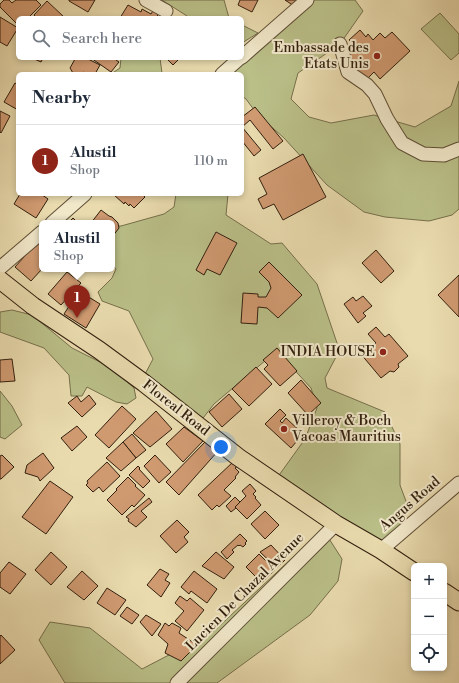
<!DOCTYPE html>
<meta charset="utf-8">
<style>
:root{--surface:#fff;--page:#f6f6f7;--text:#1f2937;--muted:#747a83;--line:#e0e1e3;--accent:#8f2418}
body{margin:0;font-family:"Libre Bodoni",serif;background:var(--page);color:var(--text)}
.controls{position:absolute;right:12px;bottom:12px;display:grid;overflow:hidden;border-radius:6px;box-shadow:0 2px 6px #0003}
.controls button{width:36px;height:36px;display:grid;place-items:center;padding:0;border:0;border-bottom:1px solid var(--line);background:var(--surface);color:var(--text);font:20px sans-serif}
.you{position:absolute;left:221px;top:447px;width:14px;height:14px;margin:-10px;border:3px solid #fff;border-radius:50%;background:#1a73e8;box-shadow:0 0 0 6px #1a73e833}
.badge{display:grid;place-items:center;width:26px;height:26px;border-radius:50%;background:var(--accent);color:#fff;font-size:13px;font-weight:700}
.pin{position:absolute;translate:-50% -33px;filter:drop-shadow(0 1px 2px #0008)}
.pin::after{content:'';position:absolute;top:21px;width:14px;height:12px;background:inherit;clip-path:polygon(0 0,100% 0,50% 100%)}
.popup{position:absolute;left:39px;top:220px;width:76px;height:52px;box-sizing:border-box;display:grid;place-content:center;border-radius:6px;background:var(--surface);filter:drop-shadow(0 1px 3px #0005);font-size:13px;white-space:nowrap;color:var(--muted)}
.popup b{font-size:15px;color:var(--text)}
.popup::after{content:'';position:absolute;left:50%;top:100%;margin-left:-8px;border:8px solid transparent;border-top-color:var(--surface)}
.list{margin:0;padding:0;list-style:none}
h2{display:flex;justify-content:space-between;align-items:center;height:52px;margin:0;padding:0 16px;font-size:17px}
h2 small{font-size:13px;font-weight:400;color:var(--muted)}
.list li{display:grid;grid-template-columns:26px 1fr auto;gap:12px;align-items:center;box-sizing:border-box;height:72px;padding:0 16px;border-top:1px solid var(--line)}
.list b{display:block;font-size:15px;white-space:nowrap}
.list p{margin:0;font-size:13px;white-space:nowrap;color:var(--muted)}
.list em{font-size:13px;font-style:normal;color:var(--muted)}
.icon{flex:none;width:22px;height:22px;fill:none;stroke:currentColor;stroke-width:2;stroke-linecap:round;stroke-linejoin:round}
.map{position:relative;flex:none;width:459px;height:683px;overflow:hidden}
.search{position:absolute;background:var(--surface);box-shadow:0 2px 6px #0003;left:16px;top:16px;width:228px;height:44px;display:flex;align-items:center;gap:10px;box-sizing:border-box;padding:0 14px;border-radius:6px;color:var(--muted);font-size:15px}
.panel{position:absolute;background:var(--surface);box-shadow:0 2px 6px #0003;left:16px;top:72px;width:228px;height:124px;border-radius:6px}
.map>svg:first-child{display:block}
.green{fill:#babf88;stroke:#766f4b}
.building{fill:#d09a71;stroke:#321f0e}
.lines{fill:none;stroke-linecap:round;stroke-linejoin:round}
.minor-casing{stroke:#604e36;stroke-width:15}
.major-casing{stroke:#321f0e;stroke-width:19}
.minor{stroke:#f1e8ca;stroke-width:13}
.major{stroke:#e9dbae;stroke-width:17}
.poi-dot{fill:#8f2418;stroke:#f1e8ca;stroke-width:1.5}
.labels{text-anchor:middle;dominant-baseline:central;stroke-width:4;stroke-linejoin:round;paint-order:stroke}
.poi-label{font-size:14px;fill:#321f0e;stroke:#f1e8ca;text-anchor:end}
.street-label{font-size:14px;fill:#321f0e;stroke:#f1e8ca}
</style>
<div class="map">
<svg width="459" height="683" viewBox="0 0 459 683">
<rect width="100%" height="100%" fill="#e9dbae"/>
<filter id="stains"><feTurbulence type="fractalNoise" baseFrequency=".005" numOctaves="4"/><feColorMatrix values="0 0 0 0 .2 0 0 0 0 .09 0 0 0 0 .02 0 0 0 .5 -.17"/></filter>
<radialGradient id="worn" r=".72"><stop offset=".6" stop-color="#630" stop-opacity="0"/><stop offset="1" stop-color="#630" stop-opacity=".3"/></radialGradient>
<!-- green -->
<g class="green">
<path d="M162,0h62l5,18h-41l-1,-2z"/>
<path d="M313,0h42l8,11 -23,33 -42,29 -7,26 18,18 22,6 43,-8 41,12 36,-21 8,-25v128l-7,6 -23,6 -44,-4 -21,-5 -37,-27 -43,-47 -27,-24 -11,-15 -4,-3v-22h-15z"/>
<path d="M440,13l19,21v19l-8,7 -30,-31z"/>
<path d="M242,25l16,8 -16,10z"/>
<path d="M121,58h39l2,15 -2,1h-49l9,-6z"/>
<path d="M176,194h52l-2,21 45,29 11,-1 35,41 21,62 -2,11 -11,21 2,10 58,24 15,32v41l7,19 -4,28 -19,12 -107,-66 28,-39 12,-31 -6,-20 -23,-25 -22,-3 -52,44 -14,18 -56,-46 9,-17 -24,-48 -27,-10 -4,-9 14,-14 4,-9 -4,-5v-38h9l43,-12 10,-7z"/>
<path d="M12,310l20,5 40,33 38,19 24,21 2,10 -9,6 -11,-2 -29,-15 -5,9h-11l-2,-21 -25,-27 -44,-16v-20z"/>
<path d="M0,391l12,15 10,19 -17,14 -5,-2z"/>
<path d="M326,534l16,25 -4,22 -28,34 -93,68h-152l-26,-43 11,-18 40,6 52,41 71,-37 95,-89z"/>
</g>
<!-- building -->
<g class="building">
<path d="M4,0h5l3,3 4,-3h20l5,5 -13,13h-10v7l-18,-18v-3z"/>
<path d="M69,0h26l-7,12 -19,-11z"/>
<path d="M240,0h18l-6,12 -14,-7z"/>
<path d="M285,0h14l-5,6z"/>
<path d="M47,1l17,16v1h-27l-3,-3z"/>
<path d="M128,5l13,7 1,-3 9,5 3,-5 5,4 -3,5h-36z"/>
<path d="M0,17l18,11 -11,18 -7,-4z"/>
<path d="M360,30l6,7 2,-3 5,6 7,-7 5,5 7,-6 18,19 -30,28 -6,-7 -9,9 -17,-18 4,-5 -3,-4 4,-4 -3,-4 2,-3 -3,-3z"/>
<path d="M32,58h11l-2,4z"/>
<path d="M73,58h13l14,7 -5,9h-9l-3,-2 -1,2h-10l1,-1 -3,-5 5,-9z"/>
<path d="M91,58h26l-1,2 3,2 -8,10z"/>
<path d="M166,58h14l-7,7z"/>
<path d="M15,83l3,2v25l-14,-8z"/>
<path d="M255,107l28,34 -10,8 -23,-29 -8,7v-10z"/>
<path d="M0,111l10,5 -9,17 -1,-1z"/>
<path d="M242,127l19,23 -7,6 -12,-15z"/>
<path d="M303,154l23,43 -43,23 -9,-16 -11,5 -5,-10 9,-5 -8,-16z"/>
<path d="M20,194h21l7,5 -12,19 -22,-14z"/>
<path d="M113,194h29l3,3 -11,11 -4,-4 -1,2 -4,-4 -1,2z"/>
<path d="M101,210l8,6 3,1 6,6 1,5 -7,9v-14h-21z"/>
<path d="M73,218l5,5h-10z"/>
<path d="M216,232l21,11 -17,32 -13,-6 -3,6 -8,-5z"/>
<path d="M41,238h1v31l-11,12 -16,-14z"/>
<path d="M376,250l18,21 -13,12 -19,-20z"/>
<path d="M269,262l33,33 -24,23 -11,-10 -9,-1 -1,17 -16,-1 2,-30 15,1v3h8l5,-9 -2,-6 -10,-10z"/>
<path d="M67,272l14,11 -20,22 -13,-11z"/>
<path d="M459,275v42l-21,-22z"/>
<path d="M79,291l21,13 -14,24 -22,-14z"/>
<path d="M363,296l9,10 -9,7 3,3 -8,7 -14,-19 9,-7 3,4z"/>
<path d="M376,327l9,10 4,-3 19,22 -10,8 1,3 -5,5 -4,-1 -9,7 -21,-25 4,-4 2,2 10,-8 -8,-9z"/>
<path d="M277,348l20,23 -17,15 -16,-17 4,-4 -5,-5z"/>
<path d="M12,359l3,22 -15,1v-22z"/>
<path d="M256,367l16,17 -23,22 -17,-17z"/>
<path d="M301,380l20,23 -13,12 -20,-22z"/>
<path d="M229,394l13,15 -20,18 -13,-15z"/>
<path d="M89,395l7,9 -14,13 -14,-14 9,-7 4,6z"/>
<path d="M122,406l14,13 -27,29 -14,-13z"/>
<path d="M280,409l6,6 -6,6 2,2 4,-5 17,16 -12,14 -26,-24z"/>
<path d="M156,411l16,18 -22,18 -17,-14z"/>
<path d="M77,426l10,11 -15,14 -11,-13z"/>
<path d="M184,427l19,14 -20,21 -17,-18z"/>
<path d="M132,434l14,16 -10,8 -13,-16z"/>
<path d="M123,442l13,16 -15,13 -15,-13z"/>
<path d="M205,442l13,9 -39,44 -13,-13z"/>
<path d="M43,453l11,15 -14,13 -2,-4 -13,-4 2,-8z"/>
<path d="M2,455l12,12 -13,12h-1v-23z"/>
<path d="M155,455l16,17 -12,11 -15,-17z"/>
<path d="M107,462l13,14 -17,16 -4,-5 -6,5 -7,-7 2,-2 -1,-2z"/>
<path d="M233,462l5,4 -3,2 4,4 -4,5 1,1 -12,12 7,6 -12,11 -2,-2 -5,5 -14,-15z"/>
<path d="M138,466l2,2 -1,1 11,12 -7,7 -14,-13z"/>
<path d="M128,477l8,8 -1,1 10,9 -11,12 -2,-2 -10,10 -15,-15 10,-10 -1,-1z"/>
<path d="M50,481l23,16 -27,37 -24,-17z"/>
<path d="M250,484l6,7 -3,3 3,3 -1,1 6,7 -14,14 -12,-12 11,-11 -4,-5z"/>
<path d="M235,497l5,5 -5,5 1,1 -5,4 -5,-6z"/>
<path d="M149,498l3,4 -11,9 6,6 -11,10 -8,-6 1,-2 -3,-2z"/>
<path d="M265,511l14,14 -14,14 -14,-15z"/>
<path d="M177,520l12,12 -5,5 4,5 -12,11 -16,-17z"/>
<path d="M240,534l7,7 -2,2 1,1 -3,3 -3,-2 -1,1 -1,-1 -6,5 2,2 -7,7 -6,-7z"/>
<path d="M271,545l14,15 -8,8 -17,-16z"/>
<path d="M51,552l16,15 -16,18 -16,-15z"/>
<path d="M216,552l18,15 -10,12 -22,-13z"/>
<path d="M259,554l16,16 -13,13 -16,-16z"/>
<path d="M9,562l17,12 -16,20 -10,-7v-14z"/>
<path d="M160,569l9,5 -4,6 5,3 -9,14 -14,-12z"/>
<path d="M82,571l16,15 -14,14 -17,-13z"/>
<path d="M194,571l23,18 -10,14 -16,-12 -2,3 -8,-7z"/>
<path d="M107,588l19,12 -11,15 -18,-12z"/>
<path d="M180,596l7,5 3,-3 14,12 -17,21 -12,-10 9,-10 -9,-8z"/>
<path d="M127,607l12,8 -7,9 -12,-8z"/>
<path d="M146,615l15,9 -9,12 -12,-14z"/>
<path d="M165,623l4,3 3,-3 9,5 -2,5 18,12 -16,16 -16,-8 3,-9 -10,-9z"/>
<path d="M1,635l14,15 -15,14v-28z"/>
</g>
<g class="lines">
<!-- minor casing -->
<g class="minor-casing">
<g id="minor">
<path d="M146,0l20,11"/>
<path d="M340,44l8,28 19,13 8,9 12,25 15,24 21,11 21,1 15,-6"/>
<path d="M242,57l65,-57"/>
<path d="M222,74l18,-16"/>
<path d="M52,223l33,-29"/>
<path d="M0,268l42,-36"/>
<path d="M381,550l78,-67"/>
<path d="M177,683l159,-159"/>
</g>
</g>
<!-- major casing -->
<g class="major-casing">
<g id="major">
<path d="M0,280l33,26 66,44 45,33 94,74 98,67 45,26 33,22"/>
<path d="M444,592l15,10"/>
</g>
</g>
<!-- minor -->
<use href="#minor" class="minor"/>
<!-- major -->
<use href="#major" class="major"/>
</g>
<!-- markers -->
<g class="poi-dot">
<circle cx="377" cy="56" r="4"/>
<circle cx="383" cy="352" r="4"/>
<circle cx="284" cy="429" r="4"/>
</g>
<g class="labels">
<!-- poi labels -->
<g class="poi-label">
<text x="369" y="48">Embassade des<tspan x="369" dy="16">Etats Unis</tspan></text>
<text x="375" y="352">INDIA HOUSE</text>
<text x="292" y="421" text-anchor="start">Villeroy &amp; Boch<tspan x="292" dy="16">Vacoas Mauritius</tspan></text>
</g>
<!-- street labels -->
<g class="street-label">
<text transform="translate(176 408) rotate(38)">Floreal Road</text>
<text transform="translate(410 504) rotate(-41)">Angus Road</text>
<text transform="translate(245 592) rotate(-45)">Lucien De Chazal Avenue</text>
</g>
</g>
<rect width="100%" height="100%" filter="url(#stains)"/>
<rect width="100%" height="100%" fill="url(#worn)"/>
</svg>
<div class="controls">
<button>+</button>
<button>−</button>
<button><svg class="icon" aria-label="locate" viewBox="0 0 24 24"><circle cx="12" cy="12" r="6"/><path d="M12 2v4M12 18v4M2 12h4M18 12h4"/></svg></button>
</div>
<div class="you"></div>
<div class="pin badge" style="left:77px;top:318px">1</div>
<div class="popup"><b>Alustil</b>Shop</div>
<div class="search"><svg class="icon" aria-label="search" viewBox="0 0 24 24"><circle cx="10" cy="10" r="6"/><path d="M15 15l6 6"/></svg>Search here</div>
<section class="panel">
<h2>Nearby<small></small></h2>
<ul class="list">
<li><span class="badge">1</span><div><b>Alustil</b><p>Shop</p></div><em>110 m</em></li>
</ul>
</section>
</div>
